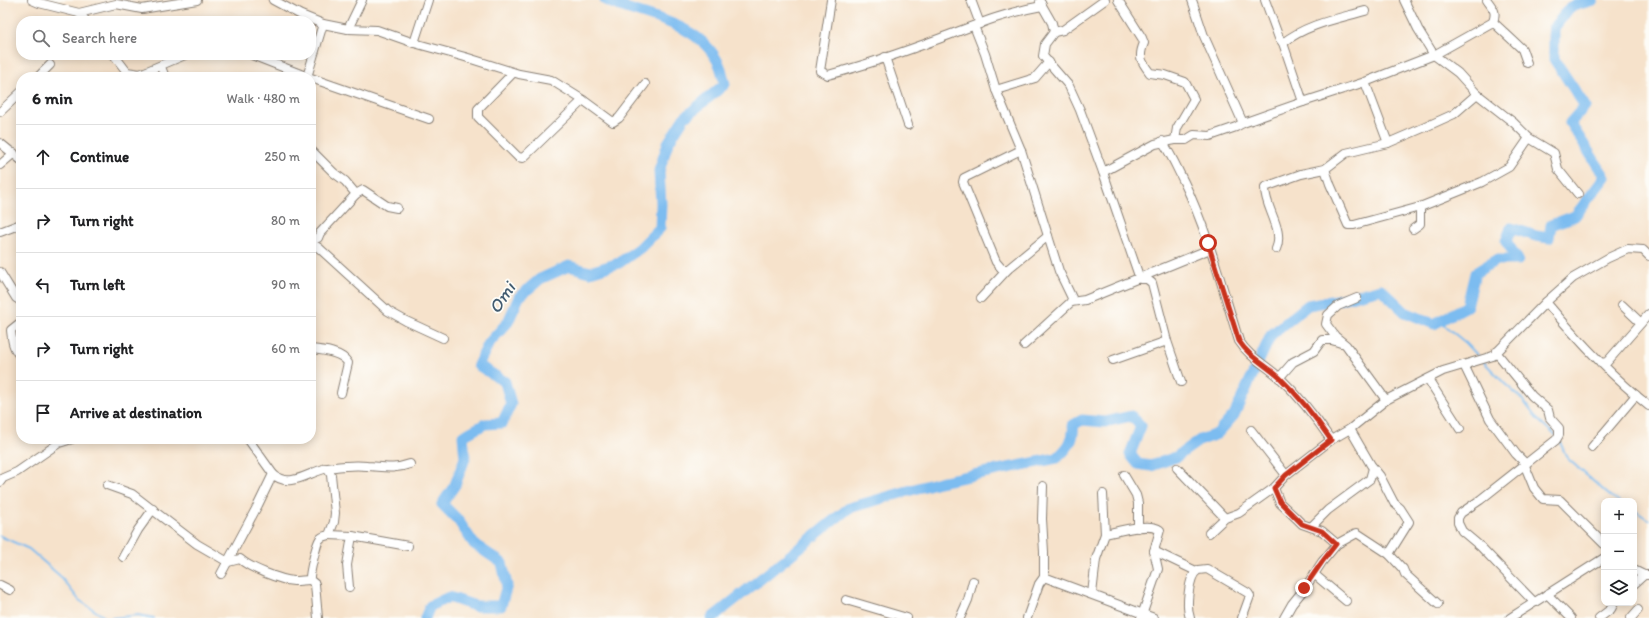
<!DOCTYPE html>
<meta charset="utf-8">
<style>
:root{--surface:#fff;--page:#f2f2f2;--text:#202124;--muted:#757577;--line:#e0e0e0}
body{margin:0;font-family:Itim,sans-serif;background:var(--page);color:var(--text)}
.controls{position:absolute;right:12px;bottom:12px;display:grid;overflow:hidden;border-radius:8px;box-shadow:0 2px 10px #0003}
.controls button{width:36px;height:36px;display:grid;place-items:center;padding:0;border:0;border-bottom:1px solid var(--line);background:var(--surface);color:var(--text);font:20px sans-serif}
.stop{position:absolute;width:12px;height:12px;margin:-9px;border:3px solid #c8321e;border-radius:50%;background:#fff}
.stop.end{background:#c8321e;border-color:#fff;box-shadow:0 1px 4px #0008}
.list{margin:0;padding:0;list-style:none}
h2{display:flex;justify-content:space-between;align-items:center;height:52px;margin:0;padding:0 16px;font-size:17px}
h2 small{font-size:13px;font-weight:400;color:var(--muted)}
.list li{display:grid;grid-template-columns:26px 1fr auto;gap:12px;align-items:center;box-sizing:border-box;height:64px;padding:0 16px;border-top:1px solid var(--line)}
.list b{display:block;font-size:15px;white-space:nowrap}
.list em{font-size:13px;font-style:normal;color:var(--muted)}
.icon{flex:none;width:22px;height:22px;fill:none;stroke:currentColor;stroke-width:2;stroke-linecap:round;stroke-linejoin:round}
.map{position:relative;flex:none;width:1649px;height:618px;overflow:hidden}
.search{position:absolute;background:var(--surface);box-shadow:0 2px 10px #0003;left:16px;top:16px;width:300px;height:44px;display:flex;align-items:center;gap:10px;box-sizing:border-box;padding:0 14px;border-radius:16px;color:var(--muted);font-size:15px}
.panel{position:absolute;background:var(--surface);box-shadow:0 2px 10px #0003;left:16px;top:72px;width:300px;height:372px;border-radius:16px}
.map>svg:first-child{display:block}
.lines{fill:none;stroke-linecap:round;stroke-linejoin:round}
.stream{stroke:#7cbcf0;stroke-width:2}
.river{stroke:#7cbcf0;stroke-width:11}
.minor-casing{stroke:#897f74;stroke-width:10}
.minor{stroke:#fff;stroke-width:8}
.route{stroke:#c8321e;stroke-width:5}
.labels{text-anchor:middle;dominant-baseline:central;stroke-width:3.5;stroke-linejoin:round;paint-order:stroke}
.water-label{font-size:18px;font-style:italic;fill:#425c71;stroke:#fdfcf7}
</style>
<div class="map">
<svg width="1649" height="618" viewBox="0 0 1649 618">
<rect width="100%" height="100%" fill="#fdfcf7"/>
<filter id="ink" filterUnits="userSpaceOnUse"><feTurbulence type="fractalNoise" baseFrequency=".025" numOctaves="2"/><feDisplacementMap in="SourceGraphic" scale="8" xChannelSelector="R" yChannelSelector="G"/><feConvolveMatrix kernelMatrix="1 2 1 2 8 2 1 2 1" color-interpolation-filters="sRGB"/></filter>
<filter id="wash" filterUnits="userSpaceOnUse"><feTurbulence type="fractalNoise" baseFrequency=".012" numOctaves="4" result="noise"/><feDisplacementMap in="SourceGraphic" scale="16" xChannelSelector="R" yChannelSelector="G"/><feGaussianBlur stdDeviation="0.9" result="paint"/><feColorMatrix in="noise" values="0 0 0 0 0 0 0 0 0 0 0 0 0 0 0 0 0 1.4 0 .05"/><feComposite in="paint" operator="in"/></filter>
<g filter="url(#wash)">
<rect width="100%" height="100%" fill="#f6e2cb"/>
<g class="lines">
<!-- stream -->
<g class="stream">
<path d="M1443,319l2,7 21,17 14,15"/>
<path d="M1483,361l22,23 17,15 15,20 18,16"/>
<path d="M1559,440l8,18 43,38 9,5"/>
<path d="M1634,510l15,10"/>
<path d="M0,536l29,13 31,27 19,24 27,18"/>
<path d="M112,618l26,-3 16,3"/>
</g>
<!-- river -->
<g class="river">
<path d="M425,618l5,-12 19,-9 26,9h26l6,-21 -5,-22 -28,-19 -16,-24 -16,-16 13,-19 10,-27 -2,-22 22,-12 17,-1 9,-19 -6,-22 -27,-17 11,-22 19,-21 11,-25 21,-18 29,-13 21,6 29,-9 21,-15 20,-20 1,-24 -2,-33 9,-28 16,-25 41,-34c-2,-6 -3,-14 -6,-20 -21,-44 -75,-46 -114,-64"/>
<path d="M712,618l137,-110 90,-26 118,-24c10,-9 18,-18 16,-33l9,-5 23,2 26,-6 10,10 -11,28 8,10 13,2 25,-9 24,-17 17,-6 17,-19 37,-80 37,-30 34,-6 39,-10 24,23 29,12 33,-18 8,-33 21,-13h22l-12,-19 5,-13 25,8 13,2 2,-13 24,-9 30,-39 -35,-54 15,-17 -31,-47v-31l16,-21 23,-7"/>
</g>
</g>
</g>
<g filter="url(#ink)">
<g class="lines">
<!-- minor casing -->
<g class="minor-casing">
<g id="minor">
<path d="M32,0l7,3 40,10 7,8"/>
<path d="M273,0l28,15 22,9 25,5 29,1 37,13 51,14 54,17 32,6 32,20 30,22 6,-4 26,-34"/>
<path d="M831,0l-11,71 8,4c38,-10 76,-23 113,-37 32,-12 66,-26 101,-32l-1,-3"/>
<path d="M971,0l9,24"/>
<path d="M1105,0l-42,30 -9,2 -9,12 -2,12 26,30 11,24 23,62 37,107h7l5,4 15,58 14,41"/>
<path d="M1118,0l24,38 2,5c-6,14 -3,18 6,30l15,2 20,7 9,17 -17,29 -2,12"/>
<path d="M1192,0l12,36 39,87"/>
<path d="M1404,0l14,29 16,26 24,18 19,21 37,29 15,15 25,15 4,16 20,25"/>
<path d="M1487,0c6,9 10,11 6,22l29,27 5,14"/>
<path d="M1040,2l12,21 2,9"/>
<path d="M79,13l37,-9 26,5 55,-9"/>
<path d="M974,26l11,28 11,36 25,60 38,121 13,27 -1,4 -47,43"/>
<path d="M348,29l14,-29"/>
<path d="M414,43l14,-43"/>
<path d="M1283,43c24,-19 54,-24 82,-32"/>
<path d="M114,55l13,17 13,2 45,-19"/>
<path d="M252,55l56,22"/>
<path d="M885,57l23,68"/>
<path d="M161,67l4,10"/>
<path d="M513,73l-35,36v8l40,40 5,1 60,-58"/>
<path d="M38,77l12,-12"/>
<path d="M307,77l16,-53"/>
<path d="M311,78l118,41"/>
<path d="M996,90l39,-12 14,-16"/>
<path d="M1303,102l62,-20"/>
<path d="M0,112l21,-20"/>
<path d="M1162,141c9,13 15,27 22,41 24,50 38,105 55,159 11,17 26,23 41,37 20,19 36,40 51,62"/>
<path d="M0,143l21,17"/>
<path d="M1388,143l-23,-61 69,-27 59,-33"/>
<path d="M311,150l23,23 11,8 11,13 7,-4 24,16 10,2"/>
<path d="M1021,150l-57,28 -1,4 33,80 6,7h6l40,-33"/>
<path d="M0,165l14,-12"/>
<path d="M1325,169l5,15 18,41h6l66,-18 62,-25 27,-15 20,-29"/>
<path d="M1103,172l52,-28 20,-4h11l8,-5 16,1 26,-9 7,-4 60,-21 -20,-59 -4,-5 -14,-38"/>
<path d="M1413,229l7,-5v-17"/>
<path d="M0,232l21,-8"/>
<path d="M311,239l7,-1 2,-5 36,-39"/>
<path d="M311,243l8,5 69,63 18,10 37,17"/>
<path d="M1276,249c9,-20 -12,-42 -11,-62l36,-13 24,-5 21,-16 42,-10 35,-15 31,-14 23,-20"/>
<path d="M0,272l16,26 5,3"/>
<path d="M981,298l27,-29"/>
<path d="M1357,298l-19,8 -10,9 -2,9 9,12 11,9 40,55"/>
<path d="M1071,302l14,-2 125,-51"/>
<path d="M1546,302c31,37 65,74 103,104"/>
<path d="M21,322l-10,8c1,10 2,19 10,27"/>
<path d="M1641,323l8,-9"/>
<path d="M311,349c12,1 31,3 37,14l-7,30"/>
<path d="M1496,352l36,44 16,14 2,8 9,10v7l-3,5 -76,60 -19,13 -3,5v5l4,8 19,16 53,55"/>
<path d="M1113,360l54,-19"/>
<path d="M1601,363l6,-1 34,-39 -19,-18"/>
<path d="M1464,365l26,54 26,35 7,7 11,27 9,11 17,1 44,44"/>
<path d="M1279,378l14,-16 21,-11 8,-11h10l9,3"/>
<path d="M1428,379l32,50"/>
<path d="M1251,430l35,45"/>
<path d="M1592,447l44,-52"/>
<path d="M1177,468l48,50"/>
<path d="M273,474c15,15 35,-1 51,-5 11,-3 32,-4 43,-3 17,1 26,4 43,-2"/>
<path d="M1124,475l12,20 2,8v25"/>
<path d="M0,482l3,-4 14,-6 42,-29 13,-4"/>
<path d="M107,485l25,9 65,50 31,18 12,-3c10,9 40,21 54,22 6,0 11,-1 16,-1"/>
<path d="M1274,488l6,15 16,15 6,6 20,7 15,13"/>
<path d="M1103,494l2,40"/>
<path d="M1311,527l17,-17 42,-31 3,-11"/>
<path d="M1209,533l16,-15 14,-5 35,-25 12,-13 45,-35 19,-11 36,-29 57,-29 50,-15 53,-54 27,-24 35,-20 20,-9 15,1 6,6"/>
<path d="M329,535l23,1 56,10"/>
<path d="M1154,551l42,20"/>
<path d="M1389,554l14,15 2,5 33,30"/>
<path d="M123,557l15,-27 15,-21"/>
<path d="M1634,570l10,5h5"/>
<path d="M221,574l37,-69 15,-31 -25,-35"/>
<path d="M1314,574l32,27"/>
<path d="M1044,577l110,41"/>
<path d="M1634,584l10,-9"/>
<path d="M0,585l10,5"/>
<path d="M349,587l-2,-22 5,-29"/>
<path d="M1092,594l4,-35 9,-25c14,-3 44,-12 55,-4l-6,21 4,18 -17,49"/>
<path d="M1547,594l24,24"/>
<path d="M846,600l61,18"/>
<path d="M318,618l-3,-34 -5,-4c-1,-5 7,-39 10,-41 2,-3 6,-3 9,-4l5,-13 1,-9 -4,-38 -2,-4 -4,-3"/>
<path d="M960,618l8,-18 5,-19"/>
<path d="M1027,618l12,-34 5,-7v-25l-2,-33 1,-33"/>
<path d="M1190,618c-4,-11 -2,-42 8,-48l9,-1 41,24 2,3 -8,22"/>
<path d="M1284,618l8,-14 13,-16 17,-26 15,-18 20,-11 32,21 20,-32 -9,-14 -6,-5 -14,-27 -9,-11 -21,-36"/>
<path d="M1510,618l94,-60"/>
<path d="M1599,618l12,-9 3,-6"/>
<path d="M1631,618l7,-8"/>
</g>
</g>
<!-- minor -->
<use href="#minor" class="minor"/>
</g>
</g>
<g class="lines" filter="url(#ink)">
<!-- route -->
<path class="route" d="M1208,243l31,98c11,17 26,23 41,37 20,19 36,40 51,62l-45,35 -12,13 6,14 22,22 20,7 14,13 -14,18 -18,26"/>
</g>
<g class="labels">
<!-- water labels -->
<g class="water-label">
<text transform="translate(502 298) rotate(-56)">Omi</text>
</g>
</g>
</svg>
<div class="controls">
<button>+</button>
<button>−</button>
<button><svg class="icon" aria-label="layers" viewBox="0 0 24 24"><path d="M12 4l9 5-9 5-9-5zM3 14l9 5 9-5"/></svg></button>
</div>
<div class="stop" style="left:1208px;top:243px"></div>
<div class="stop end" style="left:1304px;top:588px"></div>
<div class="search"><svg class="icon" aria-label="search" viewBox="0 0 24 24"><circle cx="10" cy="10" r="6"/><path d="M15 15l6 6"/></svg>Search here</div>
<section class="panel">
<h2>6 min<small>Walk · 480 m</small></h2>
<ul class="list">
<li><svg class="icon" aria-label="ahead" viewBox="0 0 24 24"><path d="M12 20V5M6 11l6-6 6 6"/></svg><div><b>Continue</b></div><em>250 m</em></li>
<li><svg class="icon" aria-label="right" viewBox="0 0 24 24"><path d="M7 20v-9h11M14 6l5 5-5 5"/></svg><div><b>Turn right</b></div><em>80 m</em></li>
<li><svg class="icon" aria-label="left" viewBox="0 0 24 24"><path d="M17 20v-9H6M10 6l-5 5 5 5"/></svg><div><b>Turn left</b></div><em>90 m</em></li>
<li><svg class="icon" aria-label="right" viewBox="0 0 24 24"><path d="M7 20v-9h11M14 6l5 5-5 5"/></svg><div><b>Turn right</b></div><em>60 m</em></li>
<li><svg class="icon" aria-label="arrive" viewBox="0 0 24 24"><path d="M6 21V4h12l-3 4 3 4H6"/></svg><div><b>Arrive at destination</b></div></li>
</ul>
</section>
</div>
